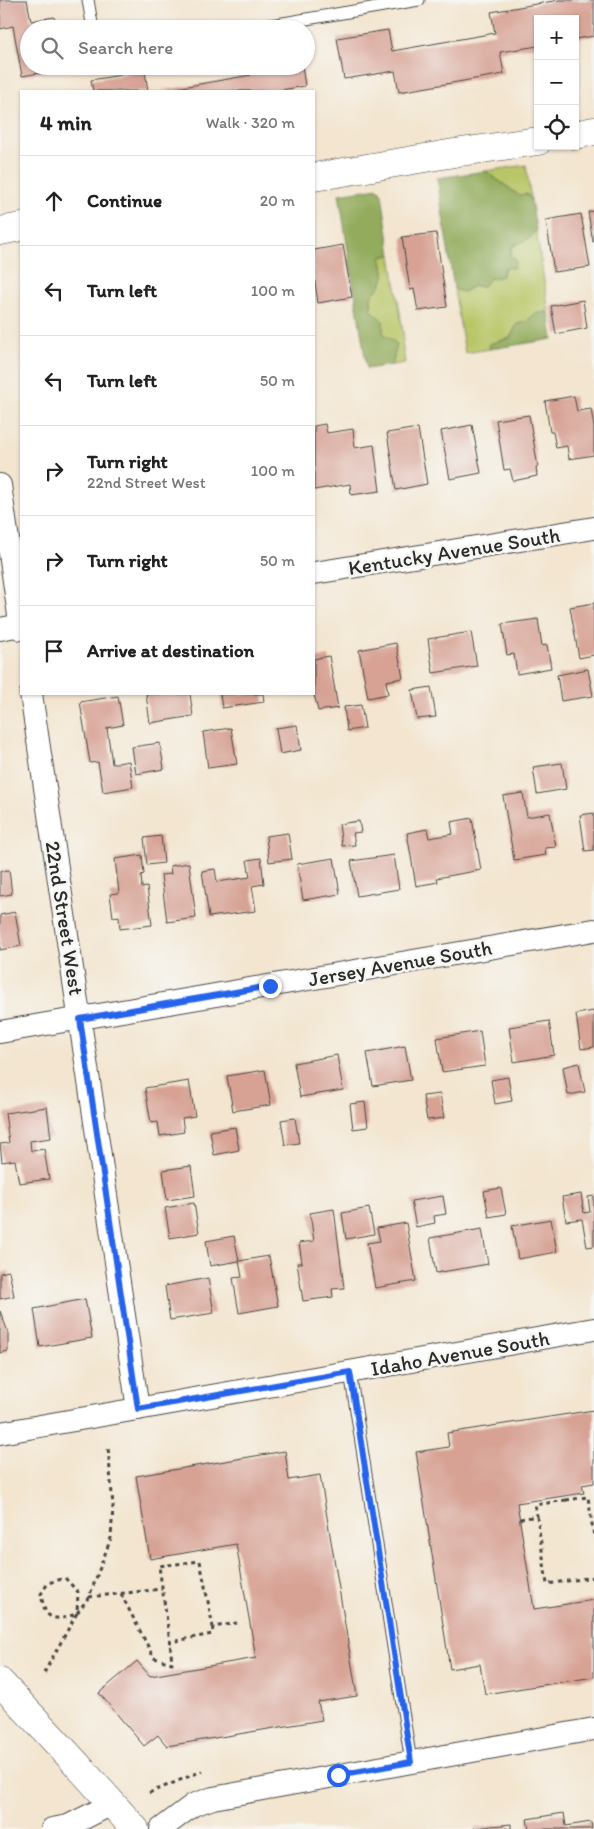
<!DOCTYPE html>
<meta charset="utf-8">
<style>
:root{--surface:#fff;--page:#f6f6f6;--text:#222;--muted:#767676;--line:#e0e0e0}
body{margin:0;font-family:Itim,sans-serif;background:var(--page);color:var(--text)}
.controls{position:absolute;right:15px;top:15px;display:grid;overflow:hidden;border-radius:0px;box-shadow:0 1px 4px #0004}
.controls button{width:45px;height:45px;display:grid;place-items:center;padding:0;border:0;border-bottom:1px solid var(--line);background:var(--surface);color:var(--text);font:25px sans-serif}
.stop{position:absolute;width:15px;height:15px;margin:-11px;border:4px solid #2563eb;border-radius:50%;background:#fff}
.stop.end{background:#2563eb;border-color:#fff;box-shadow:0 1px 5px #0008}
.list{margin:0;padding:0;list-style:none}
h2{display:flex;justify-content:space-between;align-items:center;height:65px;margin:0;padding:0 20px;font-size:21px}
h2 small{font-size:16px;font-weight:400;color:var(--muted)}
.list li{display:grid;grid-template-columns:32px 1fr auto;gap:15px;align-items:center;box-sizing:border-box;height:90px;padding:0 20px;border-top:1px solid var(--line)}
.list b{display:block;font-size:19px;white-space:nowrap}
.list p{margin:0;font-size:16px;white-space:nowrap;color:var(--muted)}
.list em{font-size:16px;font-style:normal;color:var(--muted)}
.icon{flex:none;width:28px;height:28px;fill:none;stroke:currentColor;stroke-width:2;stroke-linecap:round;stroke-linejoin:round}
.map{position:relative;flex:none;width:594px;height:1829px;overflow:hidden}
.search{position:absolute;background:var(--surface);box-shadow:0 1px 4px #0004;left:20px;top:20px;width:295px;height:55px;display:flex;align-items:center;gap:12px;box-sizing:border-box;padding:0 18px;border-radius:28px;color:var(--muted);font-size:19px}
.panel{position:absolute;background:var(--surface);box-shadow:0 1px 4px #0004;left:20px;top:90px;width:295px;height:605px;border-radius:0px}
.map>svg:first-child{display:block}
.green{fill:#b9c668;stroke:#72784a}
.forest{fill:#92ab5c;stroke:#5e6b44}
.building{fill:#d7a294}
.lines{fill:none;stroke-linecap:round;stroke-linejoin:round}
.lane-casing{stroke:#494744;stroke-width:13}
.street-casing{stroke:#494744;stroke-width:24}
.secondary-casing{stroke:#494744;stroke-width:29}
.path{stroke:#494744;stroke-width:3;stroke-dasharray:4 4;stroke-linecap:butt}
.lane{stroke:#fff;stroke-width:11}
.street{stroke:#fff;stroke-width:22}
.secondary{stroke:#fff;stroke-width:28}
.route{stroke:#2563eb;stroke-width:6}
.labels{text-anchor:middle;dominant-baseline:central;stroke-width:5;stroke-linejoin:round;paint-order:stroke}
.street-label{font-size:21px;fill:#2b2b2b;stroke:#f6f6f2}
</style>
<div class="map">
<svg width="594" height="1829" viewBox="0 0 594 1829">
<rect width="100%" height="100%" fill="#f6f6f2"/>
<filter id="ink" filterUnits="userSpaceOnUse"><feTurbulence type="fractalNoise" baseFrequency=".02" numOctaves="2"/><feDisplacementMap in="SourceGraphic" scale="10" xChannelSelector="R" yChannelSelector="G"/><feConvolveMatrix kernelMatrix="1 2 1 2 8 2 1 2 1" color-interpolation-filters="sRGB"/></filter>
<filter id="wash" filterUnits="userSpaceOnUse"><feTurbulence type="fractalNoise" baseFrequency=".0096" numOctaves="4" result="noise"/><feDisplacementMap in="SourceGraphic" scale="20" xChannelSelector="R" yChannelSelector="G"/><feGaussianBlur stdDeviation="1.12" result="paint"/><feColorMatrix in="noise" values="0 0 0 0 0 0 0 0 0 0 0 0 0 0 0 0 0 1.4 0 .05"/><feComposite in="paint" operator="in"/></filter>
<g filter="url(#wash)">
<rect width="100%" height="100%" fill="#f3e5cf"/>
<!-- green -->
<g class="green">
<path d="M526,165l5,35 -4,-6 -9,1c-10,-9 -22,-15 -32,-24z"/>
<path d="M536,229l13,83 -12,1 -11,9 -9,2 -7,14 -21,6 1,5 -25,4 -11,-64 9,3 11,-6h9l6,-7 13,-3 11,-30 17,-8z"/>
<path d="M391,255l13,83 -2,4 3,21 -13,2 5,-21 -14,-11v-12l-12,-12v-13c15,-15 15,-19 10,-39z"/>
</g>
<!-- forest -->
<g class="forest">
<path d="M486,171c10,9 22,15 32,24l9,-1 4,6 5,29 -6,9 -18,8 -2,9 6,5 -2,8h-10l-2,8 -13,3 -6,7h-9l-11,6 -9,-3 -17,-111z"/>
<path d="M378,188l4,6 9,61 -10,2c5,20 5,24 -10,39v13l12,12v12l14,11 -5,21 -25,4 -28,-175z"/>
<path d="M549,312l4,27 -63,10 -1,-5 21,-6 7,-14 9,-2 10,-9z"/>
</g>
<g id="blocks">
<!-- building -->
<g class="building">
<path d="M0,0h27l4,21 23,-4 2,12h-27v37h33l1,3 -41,7 -9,-50 -13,3z"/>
<path d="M559,0h35v36l-19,3v-20h-37v27l-38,6 4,22 -105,18 -4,-21 -51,8 -7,-41 51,-8 4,21 103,-18 -4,-21z"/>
<path d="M249,66h53l3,20 -30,5h-115l91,-16z"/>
<path d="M145,71l3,20h-55l-2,-11z"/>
<path d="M594,211v31h-1l-5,-30z"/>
<path d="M581,214l9,53 -36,5 -8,-52z"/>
<path d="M436,233l11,74 -29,4 -4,-22 -4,1 -8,-53z"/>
<path d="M343,245l9,52 -34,6 -4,-27v-26z"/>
<path d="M583,300l4,28 -31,6 -5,-28z"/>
<path d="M574,396l3,15 14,-2 3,18v28l-25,4 -2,-13 -11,2 -3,-16h-3l-5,-31z"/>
<path d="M529,415l9,52h-2l1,9 -24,5 -3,-12 -6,1 -8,-50z"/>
<path d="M325,424l2,9 26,-4 2,19 19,-3 6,46 -29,4 -1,-11 -36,6v-64z"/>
<path d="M472,425l9,48 -31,6 -9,-48z"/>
<path d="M418,428l9,56 -31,6 -9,-57z"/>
<path d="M594,603v52l-15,3 -9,-51z"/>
<path d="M538,619l4,27 5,-1 4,23 -34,6 -3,-20 -7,1 -5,-31z"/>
<path d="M471,632l6,34 -44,7 -5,-34z"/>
<path d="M396,643l7,35 -17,3 2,13 -20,4 -9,-48z"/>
<path d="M329,656l9,52 -20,3 -4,-17v-35z"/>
<path d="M588,669l5,27 -32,5 -4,-26z"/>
<path d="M431,687l5,30 -19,2 -5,-29z"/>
<path d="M146,694h44l3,22 -43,7z"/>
<path d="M220,694h43l1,8 -42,6z"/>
<path d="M118,696l5,29 -16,3 5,36 17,-3 4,26 -30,5 -5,-30 -8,1 -10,-61z"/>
<path d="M361,705l4,23 -18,3 -3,-24z"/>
<path d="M297,725l4,25 -21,4 -4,-26z"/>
<path d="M231,728l6,36 -29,4 -5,-36z"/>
<path d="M160,743l4,26 -28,5 -4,-27z"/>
<path d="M562,763l4,26 -29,5 -4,-27z"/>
<path d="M523,793l4,24 23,-4 6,34 -11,1 1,7 -32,5 -11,-64z"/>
<path d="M594,813v37l-9,1 -5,-36z"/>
<path d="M472,818l9,52 -44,8 1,4 -22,4 -9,-53 20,-4 2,9 24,-4 -2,-12z"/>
<path d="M359,821l2,11 -8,1 2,12 -13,1 -3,-22z"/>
<path d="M288,833l4,26 -23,3 -3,-26z"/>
<path d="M161,836l3,27 -17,2 -3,-27z"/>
<path d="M142,855l2,19 -3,1 1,13 5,-1 5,38 -32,4 -1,-13 -6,1 -3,-23 9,-1 -4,-34z"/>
<path d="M394,855l5,34 -42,7 -6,-35z"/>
<path d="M261,858l3,26 -12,2 4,25 -47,6 -7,-46 13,-2 2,13 33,-5 -3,-17z"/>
<path d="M334,858l6,36 -37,6 -6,-36z"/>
<path d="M189,863l7,55 -29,4 -6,-47 10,-1 -1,-8z"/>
<path d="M9,870l3,24 -12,2v-25z"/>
<path d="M15,912l6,34 -21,4v-35z"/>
<path d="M594,1011v36l-13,2 -5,-35z"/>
<path d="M549,1021l5,34 -40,7 -5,-35z"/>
<path d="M480,1031l5,35 -43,6 -5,-34z"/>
<path d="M405,1046l6,34 -38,6 -6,-33z"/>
<path d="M337,1055l6,35 -43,7 -6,-34z"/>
<path d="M579,1063l6,29 -17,3 -5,-28z"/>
<path d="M265,1070l6,35 -38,6 -6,-35z"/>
<path d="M508,1077l4,24 -17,3 -4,-24z"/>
<path d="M189,1081l6,35 -13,2 2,14 -24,4 -2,-14 -7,1 -6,-35z"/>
<path d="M440,1094l4,24 -17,2 -4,-24z"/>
<path d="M365,1102l3,25 -15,2 -3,-25z"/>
<path d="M47,1107l4,31 -21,3 1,10 13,-2 5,30 -30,4 -4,-23 -13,2 -2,-18 9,-1 -4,-30z"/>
<path d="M295,1118l4,25 -14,2 -4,-25z"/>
<path d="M235,1127l4,23 -25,5 -4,-24z"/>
<path d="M191,1166l4,30 -28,4 -4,-30z"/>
<path d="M501,1188l5,26 -17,3 -5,-26z"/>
<path d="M581,1194l3,19 6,-1 -2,-15 6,-1v50l-7,1 -5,-28 -16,2 -4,-24z"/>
<path d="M443,1196l3,18 -12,2 1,7 -19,4 -5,-26z"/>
<path d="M194,1203l5,30 -29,5 -5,-30z"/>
<path d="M369,1208l5,26 -28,5 -4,-26z"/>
<path d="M334,1209l10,79 -12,1 1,8 -30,4 -6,-38h5l-3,-20 15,-2 -4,-28z"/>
<path d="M551,1219l6,33 -39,7 -6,-33z"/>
<path d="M406,1223l10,58 -41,7 -8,-45 13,-2 -3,-13z"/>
<path d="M482,1229l6,35 -52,9 -6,-35z"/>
<path d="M234,1236l5,25 30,-5 9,50 -39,7 -6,-35 9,-1 -3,-16 -29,5 -4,-25z"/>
<path d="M9,1271l5,25 -14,3v-26z"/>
<path d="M208,1278l6,35 -44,7 -5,-34z"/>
<path d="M85,1299l7,39 -52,9 -6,-38z"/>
<path d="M0,1311l8,21v19l-8,2z"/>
<path d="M594,1410v73l-12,2 2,8 -67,10 17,106 60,-9v77l-109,17 -5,-30 -30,5 -34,-217 33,-5 -2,-14z"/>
<path d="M285,1451l4,29 31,-5 37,221 -39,6 4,18 -155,26 -9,-11 -14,11 -45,-53 38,-32 13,15 106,-18 -20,-114 -86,15 -14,-83z"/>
<path d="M564,1813l2,13 25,-4 1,7h-63l-2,-10z"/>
<path d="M511,1824v5h-37v-1z"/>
</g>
</g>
</g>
<g filter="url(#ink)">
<use href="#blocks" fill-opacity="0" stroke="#494744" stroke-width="1"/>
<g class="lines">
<!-- lane casing -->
<g class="lane-casing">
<g id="lane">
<path d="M88,0l5,29"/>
<path d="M247,29l172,-29"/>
<path d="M350,1372l61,390"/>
</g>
</g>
<!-- street casing -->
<g class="street-casing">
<g id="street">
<path d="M0,485l21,144"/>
<path d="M314,573l280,-45"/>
<path d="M0,629l21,-4"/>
<path d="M31,694l107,715"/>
<path d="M0,1032l594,-102"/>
<path d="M0,1433l594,-104"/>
<path d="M52,1829l16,-3 44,-22"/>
<path d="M161,1829l32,-24 20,-7 381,-69"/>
</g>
</g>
<!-- secondary casing -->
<g class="secondary-casing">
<g id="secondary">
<path d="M575,135l19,-4"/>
<path d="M314,177l140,-24 84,-12"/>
<path d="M0,231l21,-4"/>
<path d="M0,1682l73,78 62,69"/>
</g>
</g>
<!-- path -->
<g class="path">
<path d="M566,1500l22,-3 6,40"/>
<path d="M537,1516l10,68 47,-7"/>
<path d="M520,1519l17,-3 -2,-11 31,-5 -1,-4"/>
<path d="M121,1594l33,64 18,5 -2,-21"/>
<path d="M89,1597l73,-8"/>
<path d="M213,1627l-1,7 -42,8 -11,-76 41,-5 13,66 24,-4"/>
<path d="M44,1673l33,-60c-10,5 -26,10 -32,-3 -2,-5 -3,-11 -4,-16l7,-11 17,-5 13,14 -1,21 12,-16 22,-59 2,-32 -5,-59"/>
<path d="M149,1793l53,-22"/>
</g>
<!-- lane -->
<use href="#lane" class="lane"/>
<!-- street -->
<use href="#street" class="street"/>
<!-- secondary -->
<use href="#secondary" class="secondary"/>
</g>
</g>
<g class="lines" filter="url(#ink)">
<!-- route -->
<path class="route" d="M270,986l-190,33 58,390 212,-37 61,390 -73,13"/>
</g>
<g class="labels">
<!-- street labels -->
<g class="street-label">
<text transform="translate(454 551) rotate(-9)">Kentucky Avenue South</text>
<text transform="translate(65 918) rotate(81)">22nd Street West</text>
<text transform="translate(400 963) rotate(-10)">Jersey Avenue South</text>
<text transform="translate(460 1353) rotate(-10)">Idaho Avenue South</text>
</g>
</g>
</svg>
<div class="controls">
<button>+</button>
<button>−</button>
<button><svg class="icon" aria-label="locate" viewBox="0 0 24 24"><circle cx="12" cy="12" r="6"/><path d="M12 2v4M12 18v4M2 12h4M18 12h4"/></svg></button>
</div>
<div class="stop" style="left:338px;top:1775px"></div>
<div class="stop end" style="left:270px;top:986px"></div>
<div class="search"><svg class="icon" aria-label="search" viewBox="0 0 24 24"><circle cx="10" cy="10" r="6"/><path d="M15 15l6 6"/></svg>Search here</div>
<section class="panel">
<h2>4 min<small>Walk · 320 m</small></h2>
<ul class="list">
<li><svg class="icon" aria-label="ahead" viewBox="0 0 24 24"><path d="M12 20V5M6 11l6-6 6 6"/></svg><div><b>Continue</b></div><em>20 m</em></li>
<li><svg class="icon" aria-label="left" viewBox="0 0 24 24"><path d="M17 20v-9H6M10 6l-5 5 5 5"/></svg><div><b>Turn left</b></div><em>100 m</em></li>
<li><svg class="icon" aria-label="left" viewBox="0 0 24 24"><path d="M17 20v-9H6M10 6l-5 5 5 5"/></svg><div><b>Turn left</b></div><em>50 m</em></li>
<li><svg class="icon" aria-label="right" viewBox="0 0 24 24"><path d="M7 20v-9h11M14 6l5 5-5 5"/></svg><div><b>Turn right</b><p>22nd Street West</p></div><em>100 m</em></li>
<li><svg class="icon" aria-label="right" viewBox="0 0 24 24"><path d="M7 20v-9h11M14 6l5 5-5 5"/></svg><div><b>Turn right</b></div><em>50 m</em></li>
<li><svg class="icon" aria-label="arrive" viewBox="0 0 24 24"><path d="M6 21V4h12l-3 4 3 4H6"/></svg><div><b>Arrive at destination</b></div></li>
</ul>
</section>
</div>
